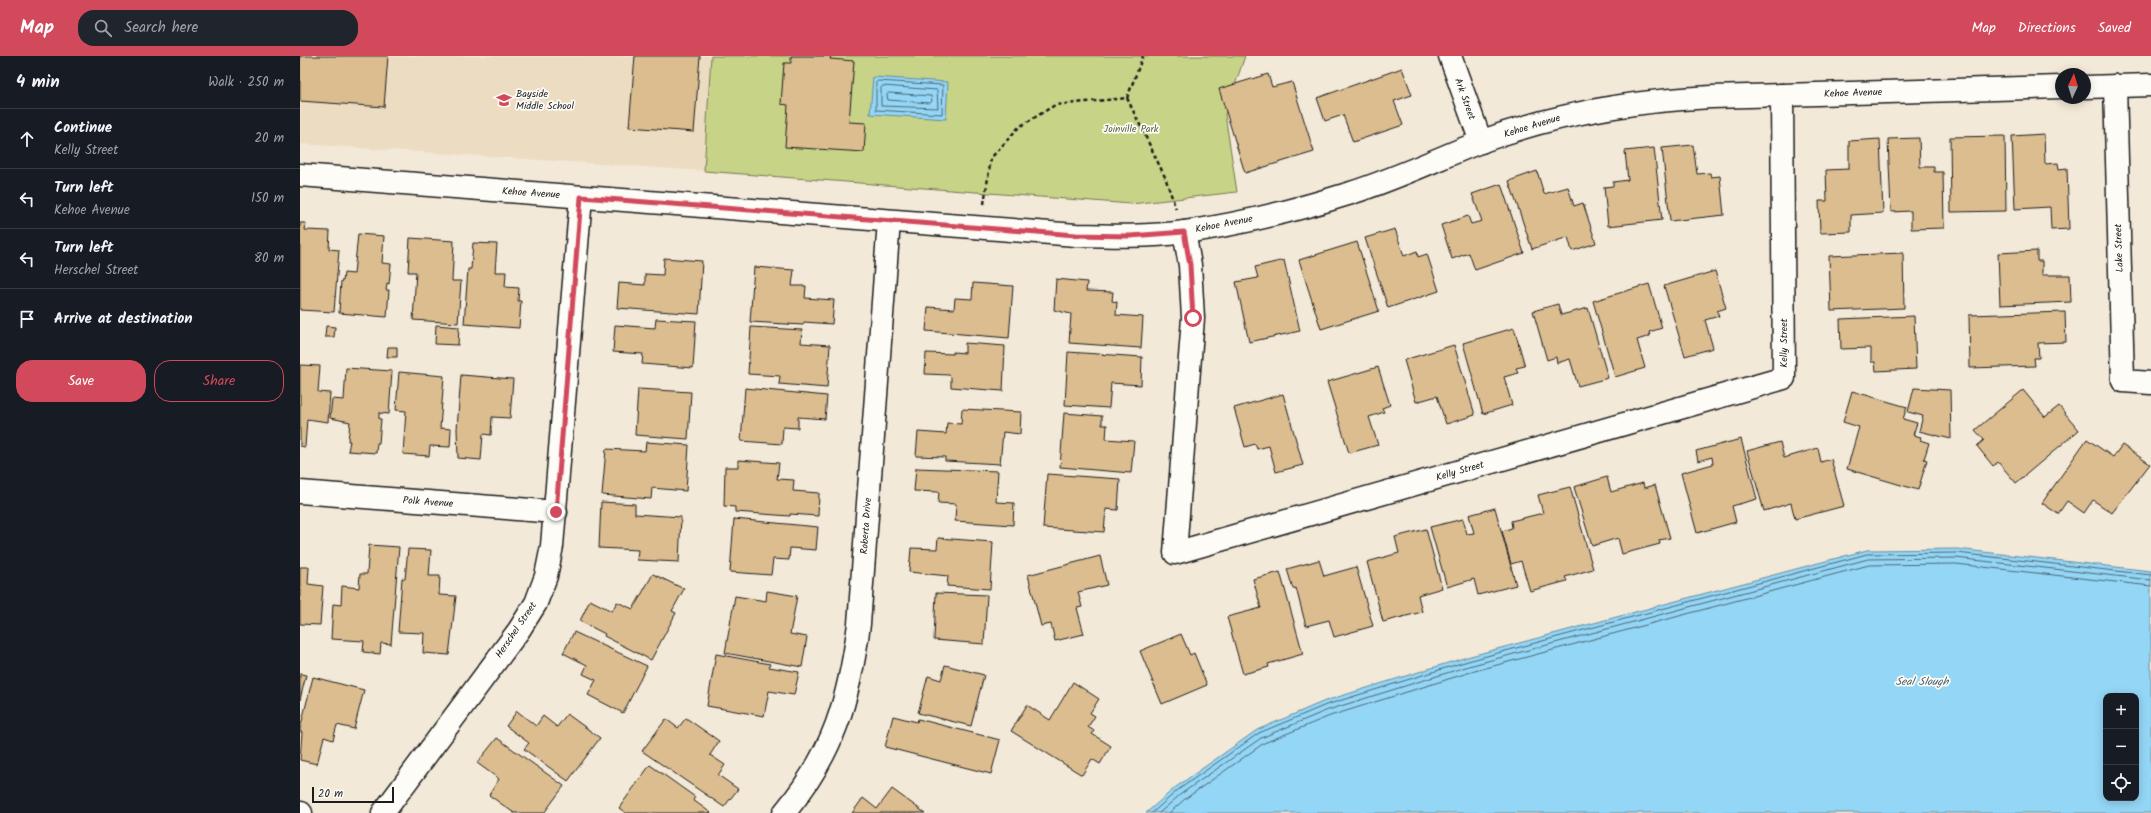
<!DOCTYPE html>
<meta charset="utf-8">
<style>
:root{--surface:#171b24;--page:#20242c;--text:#f1f3f6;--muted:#9ea1a6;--line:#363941;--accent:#d1495b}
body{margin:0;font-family:Kalam,sans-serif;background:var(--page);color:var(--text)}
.controls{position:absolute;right:12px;bottom:12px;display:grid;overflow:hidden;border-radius:8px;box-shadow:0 2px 10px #0003}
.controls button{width:36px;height:36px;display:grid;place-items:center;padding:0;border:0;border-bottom:1px solid var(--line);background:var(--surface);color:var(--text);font:20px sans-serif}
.compass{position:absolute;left:1755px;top:12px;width:36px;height:36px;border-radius:50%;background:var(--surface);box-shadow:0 2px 10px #0003;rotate:4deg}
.scale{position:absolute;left:12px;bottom:10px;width:82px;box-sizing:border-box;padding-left:4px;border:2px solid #1c1c1c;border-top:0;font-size:11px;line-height:14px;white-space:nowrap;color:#1c1c1c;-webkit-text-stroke:3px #fdfcf7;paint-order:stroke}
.stop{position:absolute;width:12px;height:12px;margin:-9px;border:3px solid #d1495b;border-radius:50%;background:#fff}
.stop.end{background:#d1495b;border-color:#fff;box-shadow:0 1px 4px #0008}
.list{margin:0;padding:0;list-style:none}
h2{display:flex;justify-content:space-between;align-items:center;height:52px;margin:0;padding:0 16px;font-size:17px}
h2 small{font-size:13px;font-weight:400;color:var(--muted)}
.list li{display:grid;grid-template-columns:26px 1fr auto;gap:12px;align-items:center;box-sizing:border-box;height:60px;padding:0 16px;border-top:1px solid var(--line)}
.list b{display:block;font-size:15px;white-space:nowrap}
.list p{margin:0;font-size:13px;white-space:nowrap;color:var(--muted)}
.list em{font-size:13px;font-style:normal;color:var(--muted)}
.actions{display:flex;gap:8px;padding:12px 16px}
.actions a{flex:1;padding:9px 0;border:1px solid var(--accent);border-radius:16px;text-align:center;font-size:14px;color:var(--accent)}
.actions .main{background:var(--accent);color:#fff}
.icon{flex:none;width:22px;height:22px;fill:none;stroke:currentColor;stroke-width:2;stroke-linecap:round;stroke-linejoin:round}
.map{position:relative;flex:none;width:1851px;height:757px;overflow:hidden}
header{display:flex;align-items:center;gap:24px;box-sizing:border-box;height:56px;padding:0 20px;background:var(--accent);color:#fff}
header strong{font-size:19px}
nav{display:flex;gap:22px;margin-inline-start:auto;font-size:14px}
.search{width:280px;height:36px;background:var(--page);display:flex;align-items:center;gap:10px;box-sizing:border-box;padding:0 14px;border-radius:16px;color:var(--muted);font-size:15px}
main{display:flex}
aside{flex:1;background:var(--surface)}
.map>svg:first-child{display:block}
.built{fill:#ecdcc2}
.green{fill:#c7d386;stroke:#727851}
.water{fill:#94d6f6;stroke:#648c9f;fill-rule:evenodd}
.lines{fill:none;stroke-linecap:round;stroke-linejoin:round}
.shore{stroke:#4c6673;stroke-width:1}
.building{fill:#dcbd8f;stroke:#1c1c1c}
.street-casing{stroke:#1c1c1c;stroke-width:25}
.path{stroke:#1c1c1c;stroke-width:2.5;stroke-dasharray:4 3;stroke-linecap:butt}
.street{stroke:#fdfcf7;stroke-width:22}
.route{stroke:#d1495b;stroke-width:5}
.labels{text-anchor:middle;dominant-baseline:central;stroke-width:3.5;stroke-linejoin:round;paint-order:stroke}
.street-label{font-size:10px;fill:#1c1c1c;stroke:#fdfcf7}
.poi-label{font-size:10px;fill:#1c1c1c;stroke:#fdfcf7;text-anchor:start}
.park-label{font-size:10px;fill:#585c41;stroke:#fdfcf7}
.water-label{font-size:11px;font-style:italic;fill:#465d68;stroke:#fdfcf7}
</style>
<header>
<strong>Map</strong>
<div class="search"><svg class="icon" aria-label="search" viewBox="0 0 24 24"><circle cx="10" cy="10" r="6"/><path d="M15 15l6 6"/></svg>Search here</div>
<nav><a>Map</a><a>Directions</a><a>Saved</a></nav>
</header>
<main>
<aside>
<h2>4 min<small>Walk · 250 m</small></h2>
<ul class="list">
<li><svg class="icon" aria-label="ahead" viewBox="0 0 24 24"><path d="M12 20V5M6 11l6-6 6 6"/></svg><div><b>Continue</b><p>Kelly Street</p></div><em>20 m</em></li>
<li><svg class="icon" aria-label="left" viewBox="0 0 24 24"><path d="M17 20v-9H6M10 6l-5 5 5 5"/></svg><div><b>Turn left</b><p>Kehoe Avenue</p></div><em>150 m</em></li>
<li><svg class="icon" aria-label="left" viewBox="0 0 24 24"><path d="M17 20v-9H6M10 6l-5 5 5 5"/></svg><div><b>Turn left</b><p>Herschel Street</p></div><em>80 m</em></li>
<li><svg class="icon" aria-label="arrive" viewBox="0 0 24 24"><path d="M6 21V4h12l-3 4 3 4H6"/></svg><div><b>Arrive at destination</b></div></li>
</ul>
<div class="actions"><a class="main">Save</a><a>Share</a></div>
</aside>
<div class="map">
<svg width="1851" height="757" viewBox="0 0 1851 757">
<rect width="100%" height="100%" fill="#f3e9d8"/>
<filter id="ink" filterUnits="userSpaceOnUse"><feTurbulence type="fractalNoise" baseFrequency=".025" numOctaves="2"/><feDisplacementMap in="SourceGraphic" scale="8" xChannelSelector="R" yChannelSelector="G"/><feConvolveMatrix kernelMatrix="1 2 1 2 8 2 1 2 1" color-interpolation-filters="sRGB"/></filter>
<g filter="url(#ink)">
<!-- built -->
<path class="built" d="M0,0h411l-7,115 -404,-27z"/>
<!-- green -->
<path class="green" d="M411,0h534l-20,58 12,78 -106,12 -427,-33z"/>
<!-- water -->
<g class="water">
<path d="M573,21l75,5 -2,37 -76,-5z"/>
<path d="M1657,493l194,22v242h-1005l30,-26 81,-57 68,-29 142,-44 400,-107zM1806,640h30v102h-30z"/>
</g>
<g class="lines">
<!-- shore -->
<g class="shore">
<path d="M578,25l65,4 -1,29 -66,-4v-27z"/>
<path d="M583,30l54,4 1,18 -57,-2v-18z"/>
<path d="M589,37l42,3 1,5 -2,2 -42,-3 -1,-5z"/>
<path d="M852,757l26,-23 81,-57 67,-28 142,-44 399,-107 90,-1 194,22"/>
<path d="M859,757l22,-19 80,-56 67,-28 141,-44 399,-107 88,-1 195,22"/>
<path d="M869,757l16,-14 79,-56 66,-27 141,-44 398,-107 87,-1 195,22"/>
</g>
</g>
<!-- building -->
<g class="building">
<path d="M0,0h88l-4,51 -84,-6z"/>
<path d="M335,0h65l-6,76 -65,-5z"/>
<path d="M491,0h40l-1,3 24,2 -5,61 17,1 -2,29 -79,-5 3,-42 -7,-1 3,-41h7z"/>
<path d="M1102,12l10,27 -18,6 9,24 -50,17 -10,-27 -18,6 -8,-23z"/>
<path d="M968,18l4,13 20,-5 22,70 -69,21 -26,-84z"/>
<path d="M1744,78l1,30 13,-1 1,6 8,-1 2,61 -18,1 -1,-23 -35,2 -3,-73z"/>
<path d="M1705,80l1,75 -55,1 -1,-75z"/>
<path d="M1619,82l1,29h14v5h9l1,56 -33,1v-18l-20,1 -3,-73z"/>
<path d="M1580,83l3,74 -32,2v17l-31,1 -1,-32h8l-1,-31 23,-1v-28z"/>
<path d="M1393,89l4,29 13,-1 1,4 9,-1 4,39 -54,6 -8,-73z"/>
<path d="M1354,92l8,72 -54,6 -4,-39 9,-1v-4l15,-2 -3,-29z"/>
<path d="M1237,115l7,23 24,-7 6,19 9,-3 13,40 -24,8 -4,-14 -36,12 -23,-68z"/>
<path d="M1201,128l23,69 -49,17 -6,-17 -17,6 -11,-34 27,-9 3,8 11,-3 -10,-27z"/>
<path d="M0,167h6l-1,7 25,1 -1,18 10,1 -5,62 -34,-2z"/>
<path d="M1095,173l9,27 13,-5 1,6 9,-3 12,37 -51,17 -23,-70z"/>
<path d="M58,178l26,2 -2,27 9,1 -2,20 -2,-1 -1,7h3l-2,27 -48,-4 2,-32h2l1,-8 10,1z"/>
<path d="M110,182l44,3 -2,40h9l-3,42 -45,-3 3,-48h-8z"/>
<path d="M1057,186l22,69 -58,18 -22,-69z"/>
<path d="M173,187l24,1 -2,28h11l-1,15 14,1 -1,13h3l-2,27 -55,-4 4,-55h3z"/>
<path d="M1737,195v10h5v14h28l1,27 -71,3 -2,-52z"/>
<path d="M1603,197l1,55 -73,3 -2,-55z"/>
<path d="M364,202l38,3 -3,53 -82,-6 2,-25 26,2v-11l18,1z"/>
<path d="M984,204l16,71 -51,11 -13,-60 22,-4 -3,-11z"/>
<path d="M454,211l40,3 -2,16h14l-1,12 29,2 -2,24 -28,-2 -1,3 -53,-3z"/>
<path d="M1415,215l11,37 -9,3 2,5 -14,4 8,28 -28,8 -21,-70z"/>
<path d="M756,223l31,3 -1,9 27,1 -1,9 5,1 -1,13 27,2 -2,31 -72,-5 2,-29 -17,-4z"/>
<path d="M673,227l40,3 -4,52 -83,-7 2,-24 26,2 1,-11 17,1z"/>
<path d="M1349,228l13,44 -13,4 1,4 -13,4 8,28 -30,9 -22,-76z"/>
<path d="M1258,248l3,11 27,-7 20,70 -30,8 -8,-27 -13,4 -1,-6 -9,3 -14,-49z"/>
<path d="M1765,256l1,30 -28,1 1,15h-5l1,8 -65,2 -1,-53z"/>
<path d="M1614,260l2,53 -40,2 -1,-9h-4v-14l-30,1 -1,-30z"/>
<path d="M356,263l40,2 -3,47 -51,-4 1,-10 -30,-2 2,-27 40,3z"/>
<path d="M136,269l23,2 -1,18 -23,-1z"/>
<path d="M26,270l9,1 -1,10h-9z"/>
<path d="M451,271l51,3 -1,13 29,2 -3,43 -48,-4 1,-8 -32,-2z"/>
<path d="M1214,272l11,38 -9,2 2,5 -14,4 8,28 -29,9 -20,-71z"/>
<path d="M665,287l40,3 -2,45 -52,-4v-10l-2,-2 -24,-1 1,-21 27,1v-2l12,1z"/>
<path d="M1154,289l21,70 -29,9 -9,-28 -21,6 -12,-42z"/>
<path d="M88,291h9v10h-10z"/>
<path d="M768,296l74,5 -1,28 -30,-2 -2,25 -44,-3z"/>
<path d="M0,309l20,1 -2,26 12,1 -2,29 -21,-3 -2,28 -5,-1z"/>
<path d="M1078,311l12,38 -8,3 2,4 -15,5 9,28 -29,8 -22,-71z"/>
<path d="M46,312l46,3 -3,43 -10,-1v6h2l-2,24h-2l-1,10 -28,-2 2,-10h-2l2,-19 -20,-4 2,-19 12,1z"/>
<path d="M99,316l45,4 -4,52 11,1 -1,18 -20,-1 -1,10 -26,-2 3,-43 -10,-1z"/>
<path d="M161,319l52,4 -3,39 -18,-1 -1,18 -8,-1 -2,26 -23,-2 -1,-29z"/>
<path d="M445,332l82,8 -2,23 -27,-2v11l-15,-1 -1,17 -41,-3z"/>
<path d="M1614,332l36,2 1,49 -32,-8 4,-15 -15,-4z"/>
<path d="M338,333l53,3 -3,47 -53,-4z"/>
<path d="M1723,334l22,27 14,-11 20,24 -63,53 -18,-21 -5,4 -16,-20 7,-6 -9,-10z"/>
<path d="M1552,335l55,16 -4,12 14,4 -4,12 8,2 -1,3 9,3 -5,16 3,1 -9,30 -71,-21 12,-42 -16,-5z"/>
<path d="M983,338l20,71 -27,7 -7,-26 -12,3 -2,-5 -10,3 -11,-39z"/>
<path d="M662,353l59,3 -1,22 -17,-2 -3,32 -55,-3v-4l-29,-1 2,-24 28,2 1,-11 14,1z"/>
<path d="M764,357l38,3v9h5l-1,14 28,2 -3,32 -71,-6z"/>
<path d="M1441,383l16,60 -25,7 4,16 -39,11 -16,-60 32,-9 -1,-7 -14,4 -2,-10z"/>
<path d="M1787,383l26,18 9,-12 28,19 -38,49 -19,-13 -9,13 -17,-12 -9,13 -16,-11z"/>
<path d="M346,386l43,3 -3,46 -34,-3 -1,11 -49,-4 4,-46 39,2z"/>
<path d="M1480,386l4,16 34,-10 3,14 10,-3 13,47 -49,13 -4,-16 -27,8 -17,-60z"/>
<path d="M438,404l41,3 -2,16 17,1 -1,11 26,2 -1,23 -28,-2v2l-55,-4v-5l-11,-1 1,-39h13z"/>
<path d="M616,412l82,3 -2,31 18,1 -1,22 -58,-4 1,-17 -18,-1 1,-11 -25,-1z"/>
<path d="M747,418l73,5 -2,31 -12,-1 -2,23 -61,-4z"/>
<path d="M1307,421l4,15 32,-9 1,5 11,-3 15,53 -11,2 1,4 -38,10 -4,-16 -26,8 -18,-59z"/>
<path d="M1270,431l23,82 -28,8 2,4 -37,10 -9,-30 -10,3 -9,-33 10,-3 -1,-7 32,-8 -5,-18z"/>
<path d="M301,446l34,2v10l46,3 -2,45 -42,-2 1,-10 -39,-2z"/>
<path d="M1195,452l21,77 -38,10 -4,-16 -27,8 -17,-60 33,-8 4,15 7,-1 -5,-18z"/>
<path d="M434,463l84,8 -2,23 -26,-2 -1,12 -16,-1 -2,16 -41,-3z"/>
<path d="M1126,473l16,59 -24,7 4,17 -39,10 -16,-60 32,-9 -4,-16z"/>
<path d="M638,482l55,4 -3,47 -43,-3 1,-10 -39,-4 2,-24 26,1z"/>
<path d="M69,489l30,2 -8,97 -10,-1 -1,11 -17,-2 1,-11 -33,-2 2,-35 8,1 1,-19 17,2 1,-14h7z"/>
<path d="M108,493l23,1 -2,26h11l-1,19 17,1 -7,59 -26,-2 1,-20 -26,-1 4,-54 3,1z"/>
<path d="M800,500l7,29 -29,7 4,15 -5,1 7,26 -29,7 -4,-17 -10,2 -13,-51z"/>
<path d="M1019,504l5,16 32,-9 17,59 -39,11 -5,-17 -23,6 -10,-38 -3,1 -6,-20z"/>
<path d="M0,511h9l-1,17 15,2 -3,39 -20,-1z"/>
<path d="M980,516l23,82 -35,10 1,3 -26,7 -16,-57 34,-9 -8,-29z"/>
<path d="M353,518l31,15 -12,22 4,2 -25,47 -47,-24 1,-2 -25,-13 10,-21 22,11 5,-9 16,7z"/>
<path d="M467,535l30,5 -7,38 17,3 -5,30 -77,-14 10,-57 31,5z"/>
<path d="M636,537l51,2 -3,49 -50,-4z"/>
<path d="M274,576l73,34 -24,47 -35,-18 8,-15 -13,-6 4,-9 -24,-12z"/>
<path d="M881,578l9,21 4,-2 13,32 -45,19 -22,-53z"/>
<path d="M416,598l54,10 -1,3 30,5 -5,23 -25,-4 -5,25 -57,-10z"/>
<path d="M645,609l39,10 -13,51 -53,-13 10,-37 13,4z"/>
<path d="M0,618l6,1 -6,25z"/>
<path d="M13,621l51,13 -10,39 -17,-4 -4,15 -9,-3 -7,27 -17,-4 2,-28h-2v-3z"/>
<path d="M773,626l26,17 -9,14 5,3 -7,11 6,4 -2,3 19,12 -11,18 -8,-5 -10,16 -71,-44 16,-26 23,15z"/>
<path d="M217,655l19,15 7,-10 14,11 10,-13 33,24 -32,43 -44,-32 5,-6 -23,-17z"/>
<path d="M593,660l24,6 1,-3 82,21 -9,34 -106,-27z"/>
<path d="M386,662l33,23 -9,14 15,10 -7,10 20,14 -14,18 -82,-56 24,-32 12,9z"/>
<path d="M197,682l67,48 -20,27h-30l-25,-18 10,-16 -22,-16z"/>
<path d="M350,709l45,32 -2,3 18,13h-85l-7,-5z"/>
<path d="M592,733l33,24h-73l11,-15 14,11z"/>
</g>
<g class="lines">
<!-- street casing -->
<g class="street-casing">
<g id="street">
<path d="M1150,0l31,86"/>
<path d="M1815,30l8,295 28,2"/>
<path d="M1785,31l66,-2"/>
<path d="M0,119l776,60c36,1 73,2 109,-3 56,-8 112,-22 166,-39 44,-14 86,-34 129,-51 74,-28 152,-41 231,-45l350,-10"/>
<path d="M884,176l6,33 3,53 -18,235 609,-175 -2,-283"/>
<path d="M0,436l256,20"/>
<path d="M0,757h1"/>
<path d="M83,757l136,-183 17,-27 10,-27 6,-30 29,-349"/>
<path d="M484,757c50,-60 65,-113 75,-189l30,-403"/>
</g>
</g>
<!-- path -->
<g class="path">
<path d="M827,42l38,79 11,32"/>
<path d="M684,148l7,-46 28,-31 36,-22 72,-7 16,-42"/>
</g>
<!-- street -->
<use href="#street" class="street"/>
</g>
</g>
<g class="lines" filter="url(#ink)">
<!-- route -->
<path class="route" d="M256,456l25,-315 495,38 54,1 54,-4 6,33 3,53"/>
</g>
<!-- icons -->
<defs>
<g id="school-bare" transform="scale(1.2)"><path d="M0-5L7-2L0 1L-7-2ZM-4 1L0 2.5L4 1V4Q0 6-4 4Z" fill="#d1495b" stroke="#fdfcf7" stroke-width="2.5" paint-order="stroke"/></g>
</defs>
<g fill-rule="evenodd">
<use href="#school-bare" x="204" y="44"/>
</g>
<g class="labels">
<!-- street labels -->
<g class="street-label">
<text transform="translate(1553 37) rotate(-2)">Kehoe Avenue</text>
<text transform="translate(1165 43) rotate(70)">Ark Street</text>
<text transform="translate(1232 70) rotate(-17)">Kehoe Avenue</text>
<text transform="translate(231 137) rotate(4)">Kehoe Avenue</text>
<text transform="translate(924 168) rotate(-11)">Kehoe Avenue</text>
<text transform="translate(1819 192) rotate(-92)">Lake Street</text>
<text transform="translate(1484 287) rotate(-90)">Kelly Street</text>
<text transform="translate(1160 415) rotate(-16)">Kelly Street</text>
<text transform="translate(128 446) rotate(4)">Polk Avenue</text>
<text transform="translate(566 470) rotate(-86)">Roberta Drive</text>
<text transform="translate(216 574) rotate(-56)">Herschel Street</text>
</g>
<!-- poi labels -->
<g class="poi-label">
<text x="216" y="38">Bayside<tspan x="216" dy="12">Middle School</tspan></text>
</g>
<!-- park labels -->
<g class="park-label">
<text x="831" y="73">Joinville Park</text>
</g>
<!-- water labels -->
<g class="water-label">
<text x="1622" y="626">Seal Slough</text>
</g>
</g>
</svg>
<div class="controls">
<button>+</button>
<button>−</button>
<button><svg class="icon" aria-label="locate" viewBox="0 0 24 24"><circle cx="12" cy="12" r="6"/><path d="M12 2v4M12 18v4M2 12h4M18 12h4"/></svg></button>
</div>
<svg class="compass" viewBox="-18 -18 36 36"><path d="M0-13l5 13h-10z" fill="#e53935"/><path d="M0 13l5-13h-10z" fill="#9ea1a6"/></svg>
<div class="scale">20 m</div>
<div class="stop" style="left:893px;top:262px"></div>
<div class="stop end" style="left:256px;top:456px"></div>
</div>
</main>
